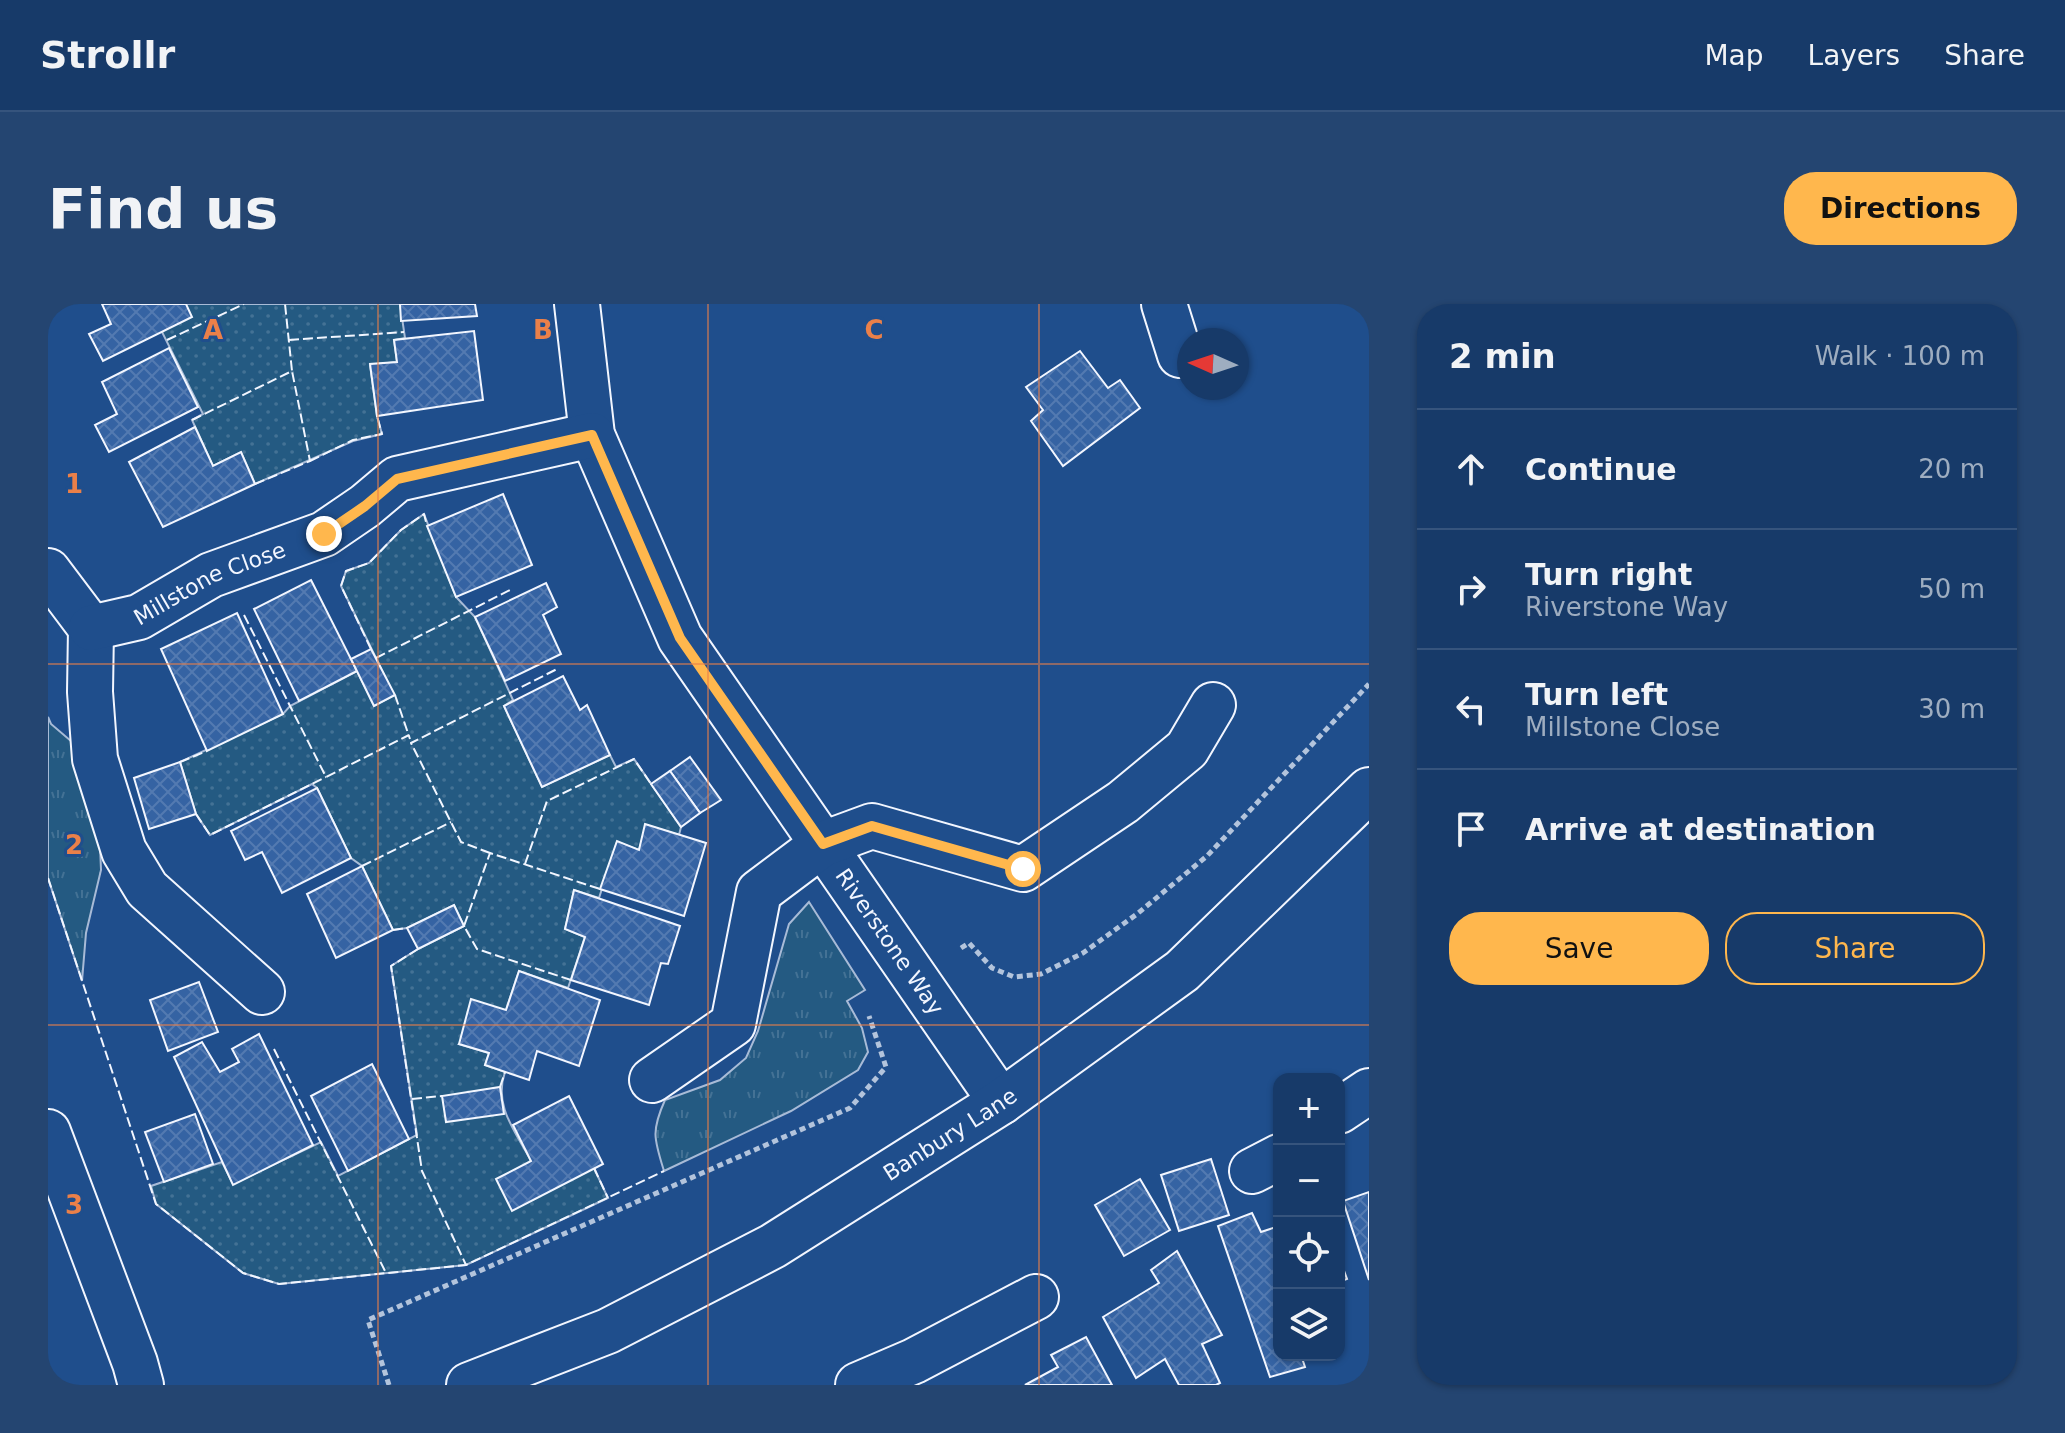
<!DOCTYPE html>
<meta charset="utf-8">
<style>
:root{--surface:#173a69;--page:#244571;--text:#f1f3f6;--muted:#9eadc0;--line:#36547d;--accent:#ffb74d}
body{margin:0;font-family:"DejaVu Sans",sans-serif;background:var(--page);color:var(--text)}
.controls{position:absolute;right:24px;bottom:24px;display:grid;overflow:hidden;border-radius:16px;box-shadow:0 2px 6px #0004}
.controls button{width:72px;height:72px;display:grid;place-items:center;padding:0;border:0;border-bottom:2px solid var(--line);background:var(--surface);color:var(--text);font:40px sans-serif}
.compass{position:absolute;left:1129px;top:24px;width:72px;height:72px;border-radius:50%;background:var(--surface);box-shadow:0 2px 6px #0004;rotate:273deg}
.stop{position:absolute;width:24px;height:24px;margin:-18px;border:6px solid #ffb74d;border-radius:50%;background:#fff}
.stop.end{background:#ffb74d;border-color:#fff;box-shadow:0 2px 8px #0008}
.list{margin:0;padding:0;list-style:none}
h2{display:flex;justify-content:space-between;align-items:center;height:104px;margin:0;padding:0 32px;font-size:34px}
h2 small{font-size:26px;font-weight:400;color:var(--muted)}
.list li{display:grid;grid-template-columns:52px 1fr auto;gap:24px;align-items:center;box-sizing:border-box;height:120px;padding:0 32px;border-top:2px solid var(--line)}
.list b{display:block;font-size:30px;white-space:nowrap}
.list p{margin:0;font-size:26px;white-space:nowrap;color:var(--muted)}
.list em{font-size:26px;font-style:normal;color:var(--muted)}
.actions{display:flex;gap:16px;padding:24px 32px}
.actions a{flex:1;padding:18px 0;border:2px solid var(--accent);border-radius:32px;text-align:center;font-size:28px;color:var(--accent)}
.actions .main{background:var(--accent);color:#111}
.icon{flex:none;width:44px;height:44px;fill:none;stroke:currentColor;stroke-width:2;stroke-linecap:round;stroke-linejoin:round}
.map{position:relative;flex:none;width:1321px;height:1081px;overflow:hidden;border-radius:32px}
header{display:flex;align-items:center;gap:48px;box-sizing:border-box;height:112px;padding:0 40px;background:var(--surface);border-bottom:2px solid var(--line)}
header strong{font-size:38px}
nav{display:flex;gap:44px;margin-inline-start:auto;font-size:28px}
.intro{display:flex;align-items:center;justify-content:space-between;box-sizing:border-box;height:192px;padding:0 48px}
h1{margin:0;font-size:56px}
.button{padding:20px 36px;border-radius:32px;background:var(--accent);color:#111;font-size:28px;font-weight:700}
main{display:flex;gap:48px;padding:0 48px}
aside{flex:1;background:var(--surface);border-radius:32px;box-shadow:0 2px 6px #0004}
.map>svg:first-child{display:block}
.grass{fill:url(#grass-tufts);stroke:#a8bbd7;stroke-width:2}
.garden{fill:url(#garden-dots);stroke:#a8bbd7;stroke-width:2}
.building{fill:url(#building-cross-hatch);stroke:#f2f6ff;stroke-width:2}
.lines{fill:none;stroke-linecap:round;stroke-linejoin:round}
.minor-casing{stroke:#f2f6ff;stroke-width:48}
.path{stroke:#b3c4dc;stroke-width:5;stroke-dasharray:6 4;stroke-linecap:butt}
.minor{stroke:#1f4e8c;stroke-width:44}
.fence{stroke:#f2f6ff;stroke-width:2;stroke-dasharray:10 4;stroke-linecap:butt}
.route{stroke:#ffb74d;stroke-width:10}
.grid{fill:none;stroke:#ea8049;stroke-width:2;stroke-opacity:0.55}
.labels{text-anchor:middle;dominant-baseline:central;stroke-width:6;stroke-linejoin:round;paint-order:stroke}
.street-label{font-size:22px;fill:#f2f6ff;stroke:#1f4e8c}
.grid-label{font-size:26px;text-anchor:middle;font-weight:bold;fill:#ea8049;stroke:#1f4e8c;stroke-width:6;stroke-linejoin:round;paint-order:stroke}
</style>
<header>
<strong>Strollr</strong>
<nav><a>Map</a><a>Layers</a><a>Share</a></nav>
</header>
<div class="intro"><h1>Find us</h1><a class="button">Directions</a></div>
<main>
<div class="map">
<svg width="1321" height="1081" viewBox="0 0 1321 1081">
<defs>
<pattern id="grass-tufts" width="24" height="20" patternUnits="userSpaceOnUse" patternTransform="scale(2)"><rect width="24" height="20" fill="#245a82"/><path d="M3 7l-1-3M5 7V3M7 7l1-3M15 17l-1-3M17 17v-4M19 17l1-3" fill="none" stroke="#447295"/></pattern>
<pattern id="garden-dots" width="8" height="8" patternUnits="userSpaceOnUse" patternTransform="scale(2)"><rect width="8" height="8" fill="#245a82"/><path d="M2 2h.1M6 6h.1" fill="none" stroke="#447295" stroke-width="1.8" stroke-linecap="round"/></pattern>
<pattern id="building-cross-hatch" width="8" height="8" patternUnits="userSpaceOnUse" patternTransform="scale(2)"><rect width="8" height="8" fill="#3563a3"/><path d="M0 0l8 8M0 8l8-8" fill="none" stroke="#537ab1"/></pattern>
</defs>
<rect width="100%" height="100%" fill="#1f4e8c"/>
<!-- grass -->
<g class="grass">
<path d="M0,413l3,7 27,23 21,74 2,49 -15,63 -4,48 -34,-103z"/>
<path d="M761,598l56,88 -18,11 15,27 6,24 -10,18 -67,41 -127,60c-10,-32 -13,-40 1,-71l55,-20 26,-22 12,-27 31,-107z"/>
</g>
<!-- garden -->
<g class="garden">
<path d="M138,0h214l5,34 -11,2 3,22 -27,3 7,51 5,18 -29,7 -98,43 -14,-32 -28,14 -21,-46 11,-6 -41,-82z"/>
<path d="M376,210l32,83 19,20 38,83 -9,6 38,81 68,-32 6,12 18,-8 47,68 -2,8 -33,-10 -7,25 -22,-8 -18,56 -25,-8 -9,39 20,8 -17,51 -49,-17 -13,39 -47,34 30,9 -4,12 20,7c-12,34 11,60 26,89l63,7 14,30 -142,67 -187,19 -36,-11 -87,-69 -5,-18 71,-24 11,22 88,-42 17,34 79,-41 -26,-169 27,-17 46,-23 -10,-21 -47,23 -14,2 -31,-64 -11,-8 -34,-70 -5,-4 -102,51 -14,-21 -16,-52 103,-48 7,-8 67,-35 17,35 20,-11 -53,-109 5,-15 23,-8 32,-33z"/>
</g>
<!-- building -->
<g class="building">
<path d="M54,0h84l6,13 -89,44 -14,-27 22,-10z"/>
<path d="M352,0h75l2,12 -76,5z"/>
<path d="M426,27l9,69 -106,16 -7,-52 27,-2 -3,-22z"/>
<path d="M121,44l29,59 -89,45 -14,-27 22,-11 -15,-32z"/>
<path d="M1032,47l28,37 12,-8 20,28 -77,58 -32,-45 12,-11 -17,-23z"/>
<path d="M147,123l18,39 28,-14 14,32 -92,43 -34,-65z"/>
<path d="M455,190l29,71 -76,32 -29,-71z"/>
<path d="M263,276l46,91 -58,30 -45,-92z"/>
<path d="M498,279l11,24 -14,8 18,39 -56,27 -30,-64z"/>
<path d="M189,309l46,101 -76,37 -46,-102z"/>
<path d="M323,345l24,46 -21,11 -23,-47z"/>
<path d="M515,372l17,34 7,-5 23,50 -68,32 -38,-81z"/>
<path d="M642,453l31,43 -21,13 -30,-42z"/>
<path d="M132,458l16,52 -47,15 -15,-51z"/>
<path d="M622,467l30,42 -19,14 -30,-43z"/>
<path d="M269,484l34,70 -69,35 -20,-41 -17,8 -14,-29z"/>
<path d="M597,520l61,19 -22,73 -84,-27 17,-48 22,9z"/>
<path d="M314,562l31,64 -57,28 -29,-64z"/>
<path d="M526,586l106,36 -12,38 -7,-1 -12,42 -78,-25 14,-43 -20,-8z"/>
<path d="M406,601l10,21 -46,23 -11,-21z"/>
<path d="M471,667l81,29 -21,66 -42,-15 -8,29 -44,-15 4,-12 -30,-9 12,-45 35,11z"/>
<path d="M151,678l19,50 -50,19 -18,-51z"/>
<path d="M211,730l54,111 -80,40 -59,-128 28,-15 18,30 19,-10 -7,-13z"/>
<path d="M324,760l37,75 -61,32 -37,-75z"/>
<path d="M452,783l4,27 -58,8 -4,-26z"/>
<path d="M521,792l34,68 -91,47 -16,-32 35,-18 -18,-36z"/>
<path d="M147,810l18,50 -49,18 -19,-50z"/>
<path d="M1163,855l18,56 -50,16 -18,-56z"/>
<path d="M1092,875l30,51 -46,26 -29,-51z"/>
<path d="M1321,888v88l-26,-79z"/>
<path d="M1204,909l9,19 18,-6v129h22l4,12 -35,10 -52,-151z"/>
<path d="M1129,947l45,84 -20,9 18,39 -4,2h-37l-14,-26 -29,19 -33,-61 56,-34 -8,-13z"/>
<path d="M1291,953l8,22 -8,3z"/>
<path d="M1038,1033l26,48h-87l33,-18 -7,-12z"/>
</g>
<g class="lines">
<!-- minor casing -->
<g class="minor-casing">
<g id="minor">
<path id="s1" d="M529,0l15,131 88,203 321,464"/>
<path d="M1116,0l16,51"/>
<path d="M0,267l43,57 -1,64 5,67 29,92 23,38 115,103"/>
<path id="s2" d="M43,324l48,-11 72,-42 113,-41 41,-28 32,-27 195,-44"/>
<path d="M604,776l81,-56 26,-132 64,-48 49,-18 151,43 100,-67 64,-53 26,-44"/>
<path d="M1291,807l30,-20"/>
<path d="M0,828l87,231 6,22"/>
<path d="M1204,867l27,-14"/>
<path id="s3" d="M421,1081l139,-54 165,-85 228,-144 181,-131 187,-181"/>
<path d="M810,1081l56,-24 122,-64"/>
</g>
</g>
<!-- path -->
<g class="path">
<path d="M913,644l8,-5 23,25 22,9 27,-3 42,-21 54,-39 70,-58 162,-172"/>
<path d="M341,1081l-21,-65 482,-212 36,-41 -17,-51"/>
</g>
<!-- minor -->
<use href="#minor" class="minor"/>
<!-- fence -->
<g class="fence">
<path d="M119,36l77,-36"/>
<path d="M241,36l115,-8"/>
<path d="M144,116l100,-49 -7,-67"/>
<path d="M262,157l43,-21 29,-6 -5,-18"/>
<path d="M207,180l55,-23 -18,-90"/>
<path d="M196,311l82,162 83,-42"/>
<path d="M323,345l-30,-63 5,-15 23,-8 32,-33 23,-16 3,12"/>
<path d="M328,354l134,-68"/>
<path d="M347,391l15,44"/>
<path d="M132,458l27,-11"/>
<path d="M148,510l14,21 116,-58"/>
<path d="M442,549l-29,-11 -50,-99 148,-75"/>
<path d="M477,560l22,-63 87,-42 17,25"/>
<path d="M314,562l89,-44"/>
<path d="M0,574l108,326 87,69 36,11 187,-19 198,-94"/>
<path d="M345,626l14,-2"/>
<path d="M370,645l-27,17 31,205 44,94"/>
<path d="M523,676l-94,-31 -13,-23 26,-73 110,36"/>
<path d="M226,745l112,224"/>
<path d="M452,783l5,-15"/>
<path d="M364,795l30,-3"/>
<path d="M546,864l14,30"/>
</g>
</g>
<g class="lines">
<!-- route -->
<path class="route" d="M276,230l41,-28 32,-27 195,-44 88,203 143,206 49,-18 151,43"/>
</g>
<!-- grid -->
<path class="grid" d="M330,0v1081M660,0v1081M991,0v1081M0,360h1321M0,721h1321"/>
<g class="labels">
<!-- street labels -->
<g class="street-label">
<text stroke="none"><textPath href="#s2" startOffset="128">Millstone Close</textPath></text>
<text stroke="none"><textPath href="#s1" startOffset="722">Riverstone Way</textPath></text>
<text stroke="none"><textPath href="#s3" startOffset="544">Banbury Lane</textPath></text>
</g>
</g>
<g class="grid-label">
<text x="165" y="35">A</text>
<text x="495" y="35">B</text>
<text x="826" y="35">C</text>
<text x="26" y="189">1</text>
<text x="26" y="550">2</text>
<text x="26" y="910">3</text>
</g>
</svg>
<div class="controls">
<button>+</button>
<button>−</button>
<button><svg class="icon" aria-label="locate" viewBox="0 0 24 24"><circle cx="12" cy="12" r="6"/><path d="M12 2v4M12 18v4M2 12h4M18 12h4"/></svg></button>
<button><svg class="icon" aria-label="layers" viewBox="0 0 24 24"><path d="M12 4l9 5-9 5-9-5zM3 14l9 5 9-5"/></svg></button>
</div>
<svg class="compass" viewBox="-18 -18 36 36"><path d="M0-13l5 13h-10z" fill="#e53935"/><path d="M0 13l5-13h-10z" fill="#9eadc0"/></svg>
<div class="stop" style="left:975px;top:565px"></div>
<div class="stop end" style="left:276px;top:230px"></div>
</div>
<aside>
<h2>2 min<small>Walk · 100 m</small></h2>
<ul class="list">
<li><svg class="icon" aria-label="ahead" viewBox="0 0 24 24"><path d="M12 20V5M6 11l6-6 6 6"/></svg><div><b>Continue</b></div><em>20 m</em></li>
<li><svg class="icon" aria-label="right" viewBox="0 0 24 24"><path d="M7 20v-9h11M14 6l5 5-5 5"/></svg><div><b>Turn right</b><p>Riverstone Way</p></div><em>50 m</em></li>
<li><svg class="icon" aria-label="left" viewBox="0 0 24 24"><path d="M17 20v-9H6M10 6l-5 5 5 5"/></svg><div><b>Turn left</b><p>Millstone Close</p></div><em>30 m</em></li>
<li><svg class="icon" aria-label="arrive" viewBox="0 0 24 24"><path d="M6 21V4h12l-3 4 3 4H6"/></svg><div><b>Arrive at destination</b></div></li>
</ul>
<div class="actions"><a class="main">Save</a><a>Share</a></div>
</aside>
</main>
